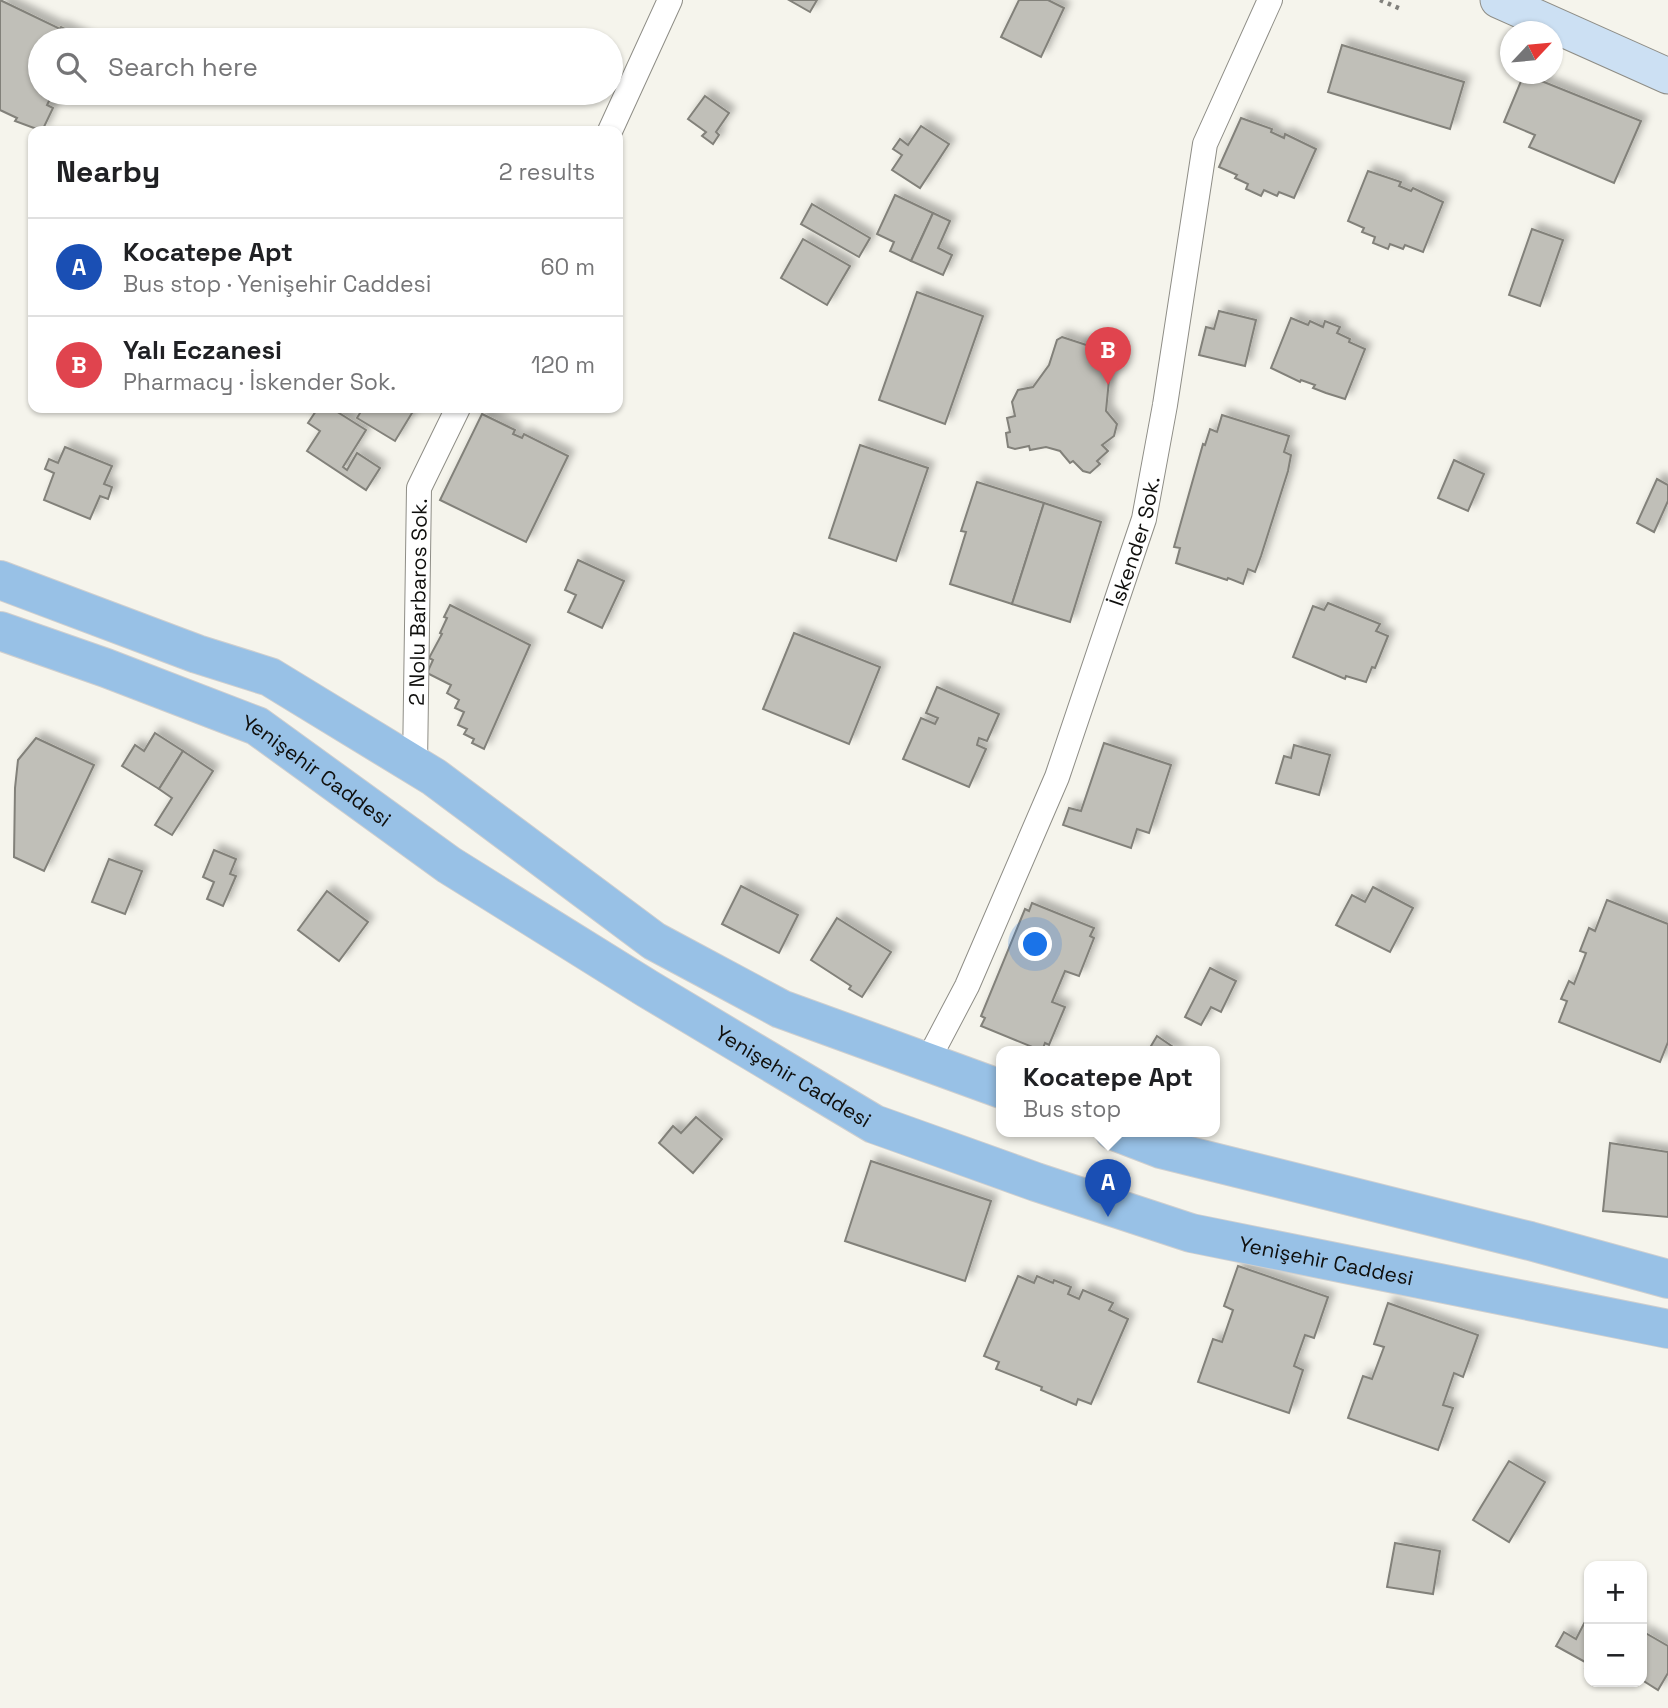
<!DOCTYPE html>
<meta charset="utf-8">
<style>
:root{--surface:#fff;--page:#f6f6f6;--text:#202124;--muted:#757577;--line:#e0e0e0;--accent:#0a73be}
body{margin:0;font-family:"Space Grotesk",sans-serif;background:var(--page);color:var(--text)}
.controls{position:absolute;right:21px;bottom:21px;display:grid;overflow:hidden;border-radius:14px;box-shadow:0 2px 5px #0004}
.controls button{width:63px;height:63px;display:grid;place-items:center;padding:0;border:0;border-bottom:2px solid var(--line);background:var(--surface);color:var(--text);font:35px sans-serif}
.compass{position:absolute;left:1500px;top:21px;width:63px;height:63px;border-radius:50%;background:var(--surface);box-shadow:0 2px 5px #0004;rotate:64deg}
.you{position:absolute;left:1036px;top:945px;width:24px;height:24px;margin:-18px;border:5px solid #fff;border-radius:50%;background:#1a73e8;box-shadow:0 0 0 10px #1a73e833}
.badge{display:grid;place-items:center;width:46px;height:46px;border-radius:50%;background:var(--accent);color:#fff;font-size:23px;font-weight:700}
.pin{position:absolute;translate:-50% -58px;filter:drop-shadow(0 2px 4px #0008)}
.pin::after{content:'';position:absolute;top:37px;width:24px;height:21px;background:inherit;clip-path:polygon(0 0,100% 0,50% 100%)}
.popup{position:absolute;left:996px;top:1046px;width:224px;height:91px;box-sizing:border-box;display:grid;place-content:center;border-radius:14px;background:var(--surface);filter:drop-shadow(0 2px 5px #0005);font-size:23px;white-space:nowrap;color:var(--muted)}
.popup b{font-size:26px;color:var(--text)}
.popup::after{content:'';position:absolute;left:50%;top:100%;margin-left:-14px;border:14px solid transparent;border-top-color:var(--surface)}
.list{margin:0;padding:0;list-style:none}
h2{display:flex;justify-content:space-between;align-items:center;height:91px;margin:0;padding:0 28px;font-size:30px}
h2 small{font-size:23px;font-weight:400;color:var(--muted)}
.list li{display:grid;grid-template-columns:46px 1fr auto;gap:21px;align-items:center;box-sizing:border-box;height:98px;padding:0 28px;border-top:2px solid var(--line)}
.list b{display:block;font-size:26px;white-space:nowrap}
.list p{margin:0;font-size:23px;white-space:nowrap;color:var(--muted)}
.list em{font-size:23px;font-style:normal;color:var(--muted)}
.icon{flex:none;width:38px;height:38px;fill:none;stroke:currentColor;stroke-width:2;stroke-linecap:round;stroke-linejoin:round}
.map{position:relative;flex:none;width:1668px;height:1708px;overflow:hidden}
.search{position:absolute;background:var(--surface);box-shadow:0 2px 5px #0004;left:28px;top:28px;width:595px;height:77px;display:flex;align-items:center;gap:18px;box-sizing:border-box;padding:0 24px;border-radius:38px;color:var(--muted);font-size:26px}
.panel{position:absolute;background:var(--surface);box-shadow:0 2px 5px #0004;left:28px;top:126px;width:595px;height:287px;border-radius:14px}
.map>svg:first-child{display:block}
.building{fill:#c0bfb8;stroke:#82817a;stroke-width:2;filter:url(#shadow)}
.lines{fill:none;stroke-linecap:round;stroke-linejoin:round}
.minor-casing{stroke:#8e8d86;stroke-width:26}
.secondary-casing{stroke:#8e8d86;stroke-width:37}
.primary-casing{stroke:#cfcfcf;stroke-width:40}
.path{stroke:#81807b;stroke-width:4.5;stroke-dasharray:3.5 5;stroke-linecap:butt}
.minor{stroke:#fff;stroke-width:24}
.secondary{stroke:#cce0f3;stroke-width:35}
.primary{stroke:#98c1e6;stroke-width:38}
.labels{text-anchor:middle;dominant-baseline:central;stroke-width:6;stroke-linejoin:round;paint-order:stroke}
.street-label{font-size:21px;fill:#0f0f0d;stroke:#f5f4ec}
</style>
<div class="map">
<svg width="1668" height="1708" viewBox="0 0 1668 1708">
<defs>
<filter id="shadow"><feDropShadow dx="6" dy="-6" stdDeviation="3.5" flood-color="#0004"/></filter>
</defs>
<rect width="100%" height="100%" fill="#f5f4ec"/>
<!-- building -->
<g class="building">
<path d="M0,0l60,29 1,-2 25,12 -46,1v53h13l-6,12 6,3 -11,23 -27,-10 2,-3 -17,-8z"/>
<path d="M789,0h28l-7,12z"/>
<path d="M1019,0h29l16,8 -23,49 -40,-20z"/>
<path d="M1342,45l122,37 -14,47 -122,-37z"/>
<path d="M1524,74l117,47 -27,62 -85,-36 6,-12 -31,-13z"/>
<path d="M705,96l24,17 -13,19 3,3 -6,9 -11,-8 4,-4 -18,-13z"/>
<path d="M1241,118l31,11 -1,3 13,6 1,-4 31,15 -22,49 -15,-6 -2,4 -13,-6 -3,6 -15,-7 2,-5 -13,-6 2,-3 -18,-8z"/>
<path d="M921,126l28,18 -29,44 -28,-18 10,-15 -9,-6 7,-10 8,6z"/>
<path d="M1368,171l33,11 -2,4 12,5 2,-3 30,14 -20,50 -18,-7 -2,4 -13,-5 -2,5 -15,-6 2,-6 -13,-5 2,-4 -16,-7z"/>
<path d="M895,195l38,18 -22,48 -21,-10 4,-9 -17,-8z"/>
<path d="M812,204l58,34 -11,19 -58,-33z"/>
<path d="M933,213l17,8 -12,27 14,7 -9,20 -32,-14z"/>
<path d="M1532,229l31,11 -23,66 -31,-11z"/>
<path d="M803,239l47,27 -23,39 -46,-27z"/>
<path d="M917,292l66,24 -38,108 -66,-24z"/>
<path d="M1219,311l37,9 -11,46 -46,-11 7,-28 8,2z"/>
<path d="M1291,318l17,7 2,-4 13,6 2,-6 15,6 -3,6 13,6 -1,3 16,7 -20,50 -19,-6 -13,-5 2,-3 -14,-5 -1,2 -29,-14z"/>
<path d="M1062,337l52,17 2,5 -7,21 -3,31 11,13 -3,12 -12,9 6,6 -11,10 3,3 -10,9 -7,-2 -10,-10 -3,2 -10,-12 -14,-4 -16,3 -1,-4 -14,3 -7,-2 -2,-14 4,-1 -3,-14 8,-2 -3,-14 6,-12 15,-3 16,-22 8,-25z"/>
<path d="M318,408h13l35,22 -23,37 4,3 10,-17 23,15 -14,22 -59,-39 13,-20 -12,-8z"/>
<path d="M363,408l9,1 43,-1 -20,33 -38,-23z"/>
<path d="M482,414l33,16 -2,4 9,4 2,-4 44,22 -42,86 -86,-42z"/>
<path d="M1222,415l67,21 -5,16 7,3 -3,16 -27,85 -6,16 -7,-3 -5,15 -15,-6 -1,2 -51,-17 4,-15 -6,-1 29,-103 2,1 5,-16 7,3z"/>
<path d="M860,445l68,23 -32,93 -67,-23z"/>
<path d="M65,447l47,19 -8,18 8,3 -4,12 -8,-3 -10,23 -46,-19 10,-27 -9,-4 4,-10 9,4z"/>
<path d="M1454,460l30,14 -16,37 -30,-13z"/>
<path d="M1657,479l11,6v16l-14,31 -17,-9z"/>
<path d="M977,482l67,21 -32,101 -62,-20 16,-52 -5,-1z"/>
<path d="M1044,503l57,19 -31,100 -58,-18z"/>
<path d="M578,560l46,21 -22,47 -34,-16 8,-17 -11,-5z"/>
<path d="M1328,603l52,21 -4,7 12,5 -13,32 -3,-1 -6,15 -20,-6 -1,3 -52,-22 20,-51 11,4z"/>
<path d="M450,605l80,40 -46,104 -12,-6 2,-4 -10,-5 3,-5 -9,-4 6,-13 -9,-4 4,-8 -12,-7 4,-8 -24,-12 6,-13 -4,-2 13,-24 -2,-1 7,-15 -3,-1z"/>
<path d="M794,633l86,34 -31,77 -86,-35z"/>
<path d="M937,687l62,27 -12,27 -8,-3 -1,3 -1,4 9,4 -17,38 -66,-28 18,-41 14,6 3,-6 -12,-5z"/>
<path d="M155,733l28,18 -24,38 -37,-23 13,-21 9,6z"/>
<path d="M36,738l58,27 -50,106 -30,-14 1,-69 3,-28z"/>
<path d="M1104,743l67,22 -22,68 -12,-4 -6,19 -68,-23 6,-17 12,3z"/>
<path d="M1294,745l36,10 -11,40 -43,-12 8,-27 7,2z"/>
<path d="M183,751l30,20 -41,64 -17,-10 17,-27 -13,-9z"/>
<path d="M214,850l22,9 -6,15 6,2 -13,30 -16,-7 7,-17 -11,-5z"/>
<path d="M109,859l33,12 -17,43 -33,-12z"/>
<path d="M741,886l57,29 -19,38 -57,-29z"/>
<path d="M1373,887l40,21 -23,44 -54,-27 16,-30 13,7z"/>
<path d="M327,891l41,31 -29,39 -41,-31z"/>
<path d="M1607,900l61,24v118l-8,20 -101,-40 8,-21 -6,-2 8,-18 5,3 12,-31 -6,-2 9,-23 6,3z"/>
<path d="M1032,903l62,25 -4,8 4,2 -15,38 -14,-5 -13,31 13,5 -16,38 -4,-2 -3,8 -61,-25 4,-8 -4,-2 44,-107 4,2z"/>
<path d="M837,918l54,34 -29,45 -13,-8 2,-3 -40,-26z"/>
<path d="M1210,968l26,13 -15,31 -10,-5 -10,18 -16,-8z"/>
<path d="M1157,1036l22,15h-31z"/>
<path d="M696,1117l26,22 -29,34 -34,-30 14,-17 8,7z"/>
<path d="M1610,1143l58,9v65l-65,-6z"/>
<path d="M871,1161l120,40 -26,80 -120,-40z"/>
<path d="M1238,1266l90,31 -14,41 -9,-3 -11,31 9,4 -14,43 -91,-31 15,-43 9,3 11,-32 -9,-4z"/>
<path d="M1018,1276l16,7 3,-7 16,7 1,-3 17,7 -3,7 11,5 4,-9 30,13 -4,7 19,9 -37,85 -13,-5 -2,6 -35,-15 1,-3 -46,-18 3,-7 -15,-6z"/>
<path d="M1388,1303l90,32 -15,42 -9,-4 -11,32 10,3 -15,42 -90,-32 15,-42 9,3 12,-32 -10,-3z"/>
<path d="M1509,1461l36,21 -36,60 -36,-22z"/>
<path d="M1395,1543l45,8 -7,43 -46,-7z"/>
<path d="M1589,1614v57l-4,-3 2,-5 -31,-17 8,-14 12,7z"/>
<path d="M1642,1631l26,15v27l-10,17 -16,-10z"/>
</g>
<g class="lines">
<!-- minor casing -->
<g class="minor-casing">
<g id="minor">
<path d="M610,131l60,-131"/>
<path id="s1" d="M415,765l4,-277 39,-80"/>
<path id="s2" d="M927,1062l40,-76 90,-209 87,-258 21,-114 40,-261 65,-144"/>
</g>
</g>
<!-- secondary casing -->
<g class="secondary-casing">
<path id="secondary" d="M1498,0l170,76"/>
</g>
<!-- primary casing -->
<g class="primary-casing">
<g id="primary">
<path d="M0,580l197,74 73,23 164,100 220,164 127,68 220,80"/>
<path id="s3" d="M0,631l106,37 151,58 192,139 199,124 226,135 162,58 155,51 477,96"/>
<path d="M1114,1131l47,18 369,92 138,38"/>
</g>
</g>
<!-- path -->
<path class="path" d="M1380,0l21,9"/>
<!-- minor -->
<use href="#minor" class="minor"/>
<!-- secondary -->
<use href="#secondary" class="secondary"/>
<!-- primary -->
<use href="#primary" class="primary"/>
</g>
<g class="labels">
<!-- street labels -->
<g class="street-label">
<text stroke="none"><textPath href="#s2" startOffset="562">İskender Sok.</textPath></text>
<text stroke="none"><textPath href="#s1" startOffset="163">2 Nolu Barbaros Sok.</textPath></text>
<text stroke="none"><textPath href="#s3" startOffset="348">Yenişehir Caddesi</textPath></text>
<text stroke="none"><textPath href="#s3" startOffset="915">Yenişehir Caddesi</textPath></text>
<text stroke="none"><textPath href="#s3" startOffset="1482">Yenişehir Caddesi</textPath></text>
</g>
</g>
</svg>
<div class="controls">
<button>+</button>
<button>−</button>
</div>
<svg class="compass" viewBox="-18 -18 36 36"><path d="M0-13l5 13h-10z" fill="#e53935"/><path d="M0 13l5-13h-10z" fill="#757577"/></svg>
<div class="you"></div>
<div class="pin badge" style="left:1108px;top:1217px;background:#1a4fb4">A</div>
<div class="popup"><b>Kocatepe Apt</b>Bus stop</div>
<div class="pin badge" style="left:1108px;top:385px;background:#e0444e">B</div>
<div class="search"><svg class="icon" aria-label="search" viewBox="0 0 24 24"><circle cx="10" cy="10" r="6"/><path d="M15 15l6 6"/></svg>Search here</div>
<section class="panel">
<h2>Nearby<small>2 results</small></h2>
<ul class="list">
<li><span class="badge" style="background:#1a4fb4">A</span><div><b>Kocatepe Apt</b><p>Bus stop · Yenişehir Caddesi</p></div><em>60 m</em></li>
<li><span class="badge" style="background:#e0444e">B</span><div><b>Yalı Eczanesi</b><p>Pharmacy · İskender Sok.</p></div><em>120 m</em></li>
</ul>
</section>
</div>
